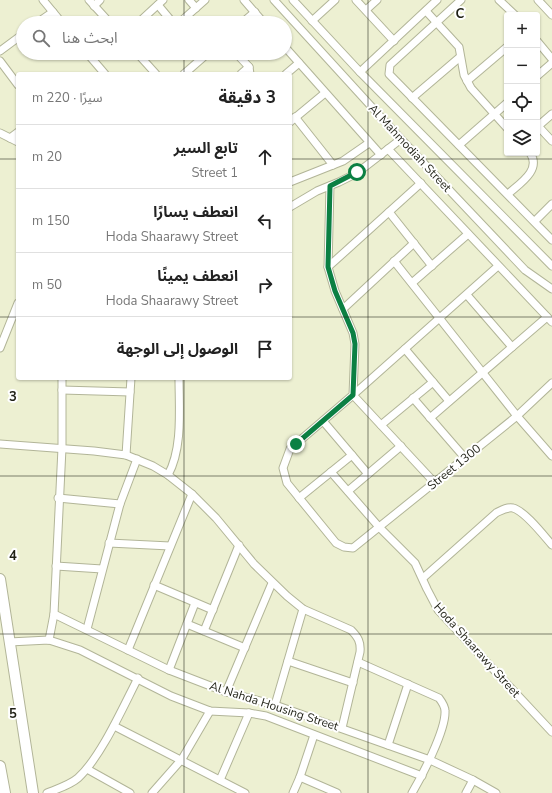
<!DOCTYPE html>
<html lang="ar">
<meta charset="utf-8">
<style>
:root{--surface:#fff;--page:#f2f2f2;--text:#222;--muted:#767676;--line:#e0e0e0}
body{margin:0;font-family:"Nunito Sans","Noto Sans Arabic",sans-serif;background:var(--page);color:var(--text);direction:rtl}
.controls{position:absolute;right:12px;top:12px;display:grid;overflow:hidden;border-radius:4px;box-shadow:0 1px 3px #0004}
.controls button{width:36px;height:36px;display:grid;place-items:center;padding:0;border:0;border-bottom:1px solid var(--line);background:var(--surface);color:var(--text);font:20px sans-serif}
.stop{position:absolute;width:12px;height:12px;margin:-9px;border:3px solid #0b8043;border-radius:50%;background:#fff}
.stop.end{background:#0b8043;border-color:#fff;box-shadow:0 1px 4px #0008}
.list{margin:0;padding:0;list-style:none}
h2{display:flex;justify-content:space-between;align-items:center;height:52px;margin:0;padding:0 16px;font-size:17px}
h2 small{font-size:13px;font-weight:400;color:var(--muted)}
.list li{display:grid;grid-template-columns:26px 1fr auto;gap:12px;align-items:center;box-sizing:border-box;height:64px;padding:0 16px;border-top:1px solid var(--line)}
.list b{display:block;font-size:15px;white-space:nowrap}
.list p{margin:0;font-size:13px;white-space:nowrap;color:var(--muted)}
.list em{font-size:13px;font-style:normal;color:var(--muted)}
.icon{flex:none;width:22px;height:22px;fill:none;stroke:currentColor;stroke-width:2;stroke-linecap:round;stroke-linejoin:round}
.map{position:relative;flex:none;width:552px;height:793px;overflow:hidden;direction:ltr}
.search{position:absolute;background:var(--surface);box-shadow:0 1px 3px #0004;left:16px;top:16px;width:276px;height:44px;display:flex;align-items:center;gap:10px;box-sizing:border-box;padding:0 14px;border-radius:22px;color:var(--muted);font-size:15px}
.panel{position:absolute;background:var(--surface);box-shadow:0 1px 3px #0004;left:16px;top:72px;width:276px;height:308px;border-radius:4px;direction:rtl}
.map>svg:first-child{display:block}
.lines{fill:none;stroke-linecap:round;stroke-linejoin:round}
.street-casing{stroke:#b2b598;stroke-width:9}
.secondary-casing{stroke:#b2b598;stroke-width:12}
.street{stroke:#fff;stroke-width:7}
.secondary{stroke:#fff;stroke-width:10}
.route{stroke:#0b8043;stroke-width:5}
.grid{fill:none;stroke:#1f2015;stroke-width:1;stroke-opacity:0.55}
.labels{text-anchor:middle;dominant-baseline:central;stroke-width:4;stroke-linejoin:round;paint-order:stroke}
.street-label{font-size:12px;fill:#1f2015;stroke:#fff}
.grid-label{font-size:13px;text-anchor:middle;font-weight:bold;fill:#1f2015;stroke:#fff;stroke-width:4;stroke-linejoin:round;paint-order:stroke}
</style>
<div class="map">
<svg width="552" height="793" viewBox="0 0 552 793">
<rect width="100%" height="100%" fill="#edf0d2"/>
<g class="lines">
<!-- street casing -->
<g class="street-casing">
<g id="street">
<path d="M43,0l19,23"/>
<path d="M89,0l21,23"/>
<path d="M189,0l7,8"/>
<path d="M244,0l20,23"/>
<path d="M274,0l127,139 124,131 27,19"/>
<path d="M293,0l67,72 192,194"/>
<path d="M356,0l38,41"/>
<path d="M461,0l-71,65 -1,9 163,166"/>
<path d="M499,0l16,15"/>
<path d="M538,0l14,15"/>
<path d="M158,5l15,18"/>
<path d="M94,6l6,-6"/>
<path d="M366,10l11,-10"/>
<path d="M426,11l33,36 5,28 7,13 36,40"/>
<path d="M312,21l23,-21"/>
<path d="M37,23l16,-11"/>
<path d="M138,23l25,-23"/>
<path d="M179,23l26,-23"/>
<path d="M242,23l13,-11"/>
<path d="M537,41l15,18"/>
<path d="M285,47l96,108"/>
<path d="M0,51l23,-17"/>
<path d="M87,53l18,21"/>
<path d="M137,53l19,21"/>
<path d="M236,53l13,14 1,7"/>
<path d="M0,61l18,24"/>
<path d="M360,72l77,-72"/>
<path d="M184,74l24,-21"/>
<path d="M241,74l8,-7"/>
<path d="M286,74l13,-11"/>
<path d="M537,76l15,-13"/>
<path d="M467,81l40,-34"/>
<path d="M412,98l48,-41"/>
<path d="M295,117l38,48"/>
<path d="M290,122l35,-29"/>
<path d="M538,126l14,15"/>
<path d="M537,127l15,-13"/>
<path d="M0,133l18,9"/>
<path d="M10,138l8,-6"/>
<path d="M459,145l48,-42"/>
<path d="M388,149l164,173"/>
<path d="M290,182l53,-21 26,-18"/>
<path d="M330,186l-2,81 7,24 18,42 2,11 -2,51 -63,54 -7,19 4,15 49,60 8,4 9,1 164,-132 35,-33"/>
<path d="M508,194c11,-10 34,-24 22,-41"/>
<path d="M290,207l27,-16 22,-9 18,-9 44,-34"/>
<path d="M389,212l43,54"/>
<path d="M535,221l17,-17"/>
<path d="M394,261l123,155 35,40"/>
<path d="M328,267l93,-84"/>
<path d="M412,283l56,-49"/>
<path d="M467,295l45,52"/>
<path d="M343,309l71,-66"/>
<path d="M0,348l18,-45"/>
<path d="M405,349l44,52"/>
<path d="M62,390l68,2"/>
<path d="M413,398l52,60"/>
<path d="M430,418l117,-101"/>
<path d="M323,421l45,53"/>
<path d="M381,425l52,-43"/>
<path d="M0,444l94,7 32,4 27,11 15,9 24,19 24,24 38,46 33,32 16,13 48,21c7,7 10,12 9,22l-18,76"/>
<path d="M126,455l5,-77"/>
<path d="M331,472l48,55 36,36 12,26 11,21 114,122"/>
<path d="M168,475c15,-27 11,-67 11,-97"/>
<path d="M434,482l-81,-87 145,-129"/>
<path d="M348,491l53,-45"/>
<path d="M58,498l62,6"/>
<path d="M299,498l53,-43"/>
<path d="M109,543l61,3"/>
<path d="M56,566l46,3"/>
<path d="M423,578l73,-65c6,-3 10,-6 17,-5 12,3 31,28 39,37"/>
<path d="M154,585l59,25"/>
<path d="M54,614l115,56 57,22 49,13 155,55 43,20 23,13"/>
<path d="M187,624l58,24"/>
<path d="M87,629l33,-125 17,-45"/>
<path d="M204,631l35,-86"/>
<path d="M49,640l5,-26 8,-166v-70"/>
<path d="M9,642l40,-2 31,10 91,46 39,15 39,2 17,3 156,60"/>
<path d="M128,650l64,-156"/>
<path d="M288,661l65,22"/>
<path d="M358,662l81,36c3,4 6,8 6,13 1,19 -23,65 -33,82"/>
<path d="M169,670l26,-67"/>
<path d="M226,692l46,-109"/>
<path d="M275,705l28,-96"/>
<path d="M114,726l131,67"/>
<path d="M388,745l20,-61"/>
<path d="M87,769l43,24"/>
<path d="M300,777l14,-42"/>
<path d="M220,780l29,-67"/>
<path d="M47,793c10,-4 23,-8 31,-15 23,-21 45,-71 60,-100"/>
<path d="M152,793l30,-34 28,-48"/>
<path d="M293,793l7,-16 37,16"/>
<path d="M466,793l7,-13"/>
</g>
</g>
<!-- secondary casing -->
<g class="secondary-casing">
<g id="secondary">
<path d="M0,579l33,214"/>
<path d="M0,766l5,27"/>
</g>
</g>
<!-- street -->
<use href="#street" class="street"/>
<!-- secondary -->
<use href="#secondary" class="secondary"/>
</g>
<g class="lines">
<!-- route -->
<path class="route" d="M296,444l57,-49 2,-51 -2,-11 -18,-42 -7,-24 2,-81 27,-14"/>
</g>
<!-- grid -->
<path class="grid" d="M184,0v23M368,0v793M184,53v21M0,159h18M290,159h262M0,317h18M290,317h262M184,378v415M0,476h552M0,634h552"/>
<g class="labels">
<!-- street labels -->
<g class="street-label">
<text transform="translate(410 148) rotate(47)">Al Mahmodiah Street</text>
<text transform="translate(454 467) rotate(-39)">Street 1300</text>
<text transform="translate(477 650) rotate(48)">Hoda Shaarawy Street</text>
<text transform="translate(274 706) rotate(18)">Al Nahda Housing Street</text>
</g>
</g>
<g class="grid-label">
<text x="460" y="18">C</text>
<text x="13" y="401">3</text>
<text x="13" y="560">4</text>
<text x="13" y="718">5</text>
</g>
</svg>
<div class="controls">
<button>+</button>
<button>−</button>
<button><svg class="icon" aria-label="locate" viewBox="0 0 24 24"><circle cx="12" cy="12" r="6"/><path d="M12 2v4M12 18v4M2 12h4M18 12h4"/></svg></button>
<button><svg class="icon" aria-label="layers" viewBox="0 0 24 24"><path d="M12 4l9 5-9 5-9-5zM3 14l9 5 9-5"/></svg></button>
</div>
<div class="stop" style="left:357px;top:172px"></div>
<div class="stop end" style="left:296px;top:444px"></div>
<div class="search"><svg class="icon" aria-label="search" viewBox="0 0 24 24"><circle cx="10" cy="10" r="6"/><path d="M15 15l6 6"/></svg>ابحث هنا</div>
<section class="panel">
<h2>3 دقيقة<small>سيرًا · 220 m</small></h2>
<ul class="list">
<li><svg class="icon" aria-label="ahead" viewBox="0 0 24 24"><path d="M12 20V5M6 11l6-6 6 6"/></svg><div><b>تابع السير</b><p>Street 1</p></div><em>20 m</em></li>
<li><svg class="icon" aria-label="left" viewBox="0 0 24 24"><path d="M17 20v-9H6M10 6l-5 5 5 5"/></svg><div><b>انعطف يسارًا</b><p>Hoda Shaarawy Street</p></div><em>150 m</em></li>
<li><svg class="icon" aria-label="right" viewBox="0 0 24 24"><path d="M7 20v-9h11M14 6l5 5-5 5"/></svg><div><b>انعطف يمينًا</b><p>Hoda Shaarawy Street</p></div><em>50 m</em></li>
<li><svg class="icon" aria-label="arrive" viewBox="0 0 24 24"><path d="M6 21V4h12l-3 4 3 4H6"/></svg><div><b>الوصول إلى الوجهة</b></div></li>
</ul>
</section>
</div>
